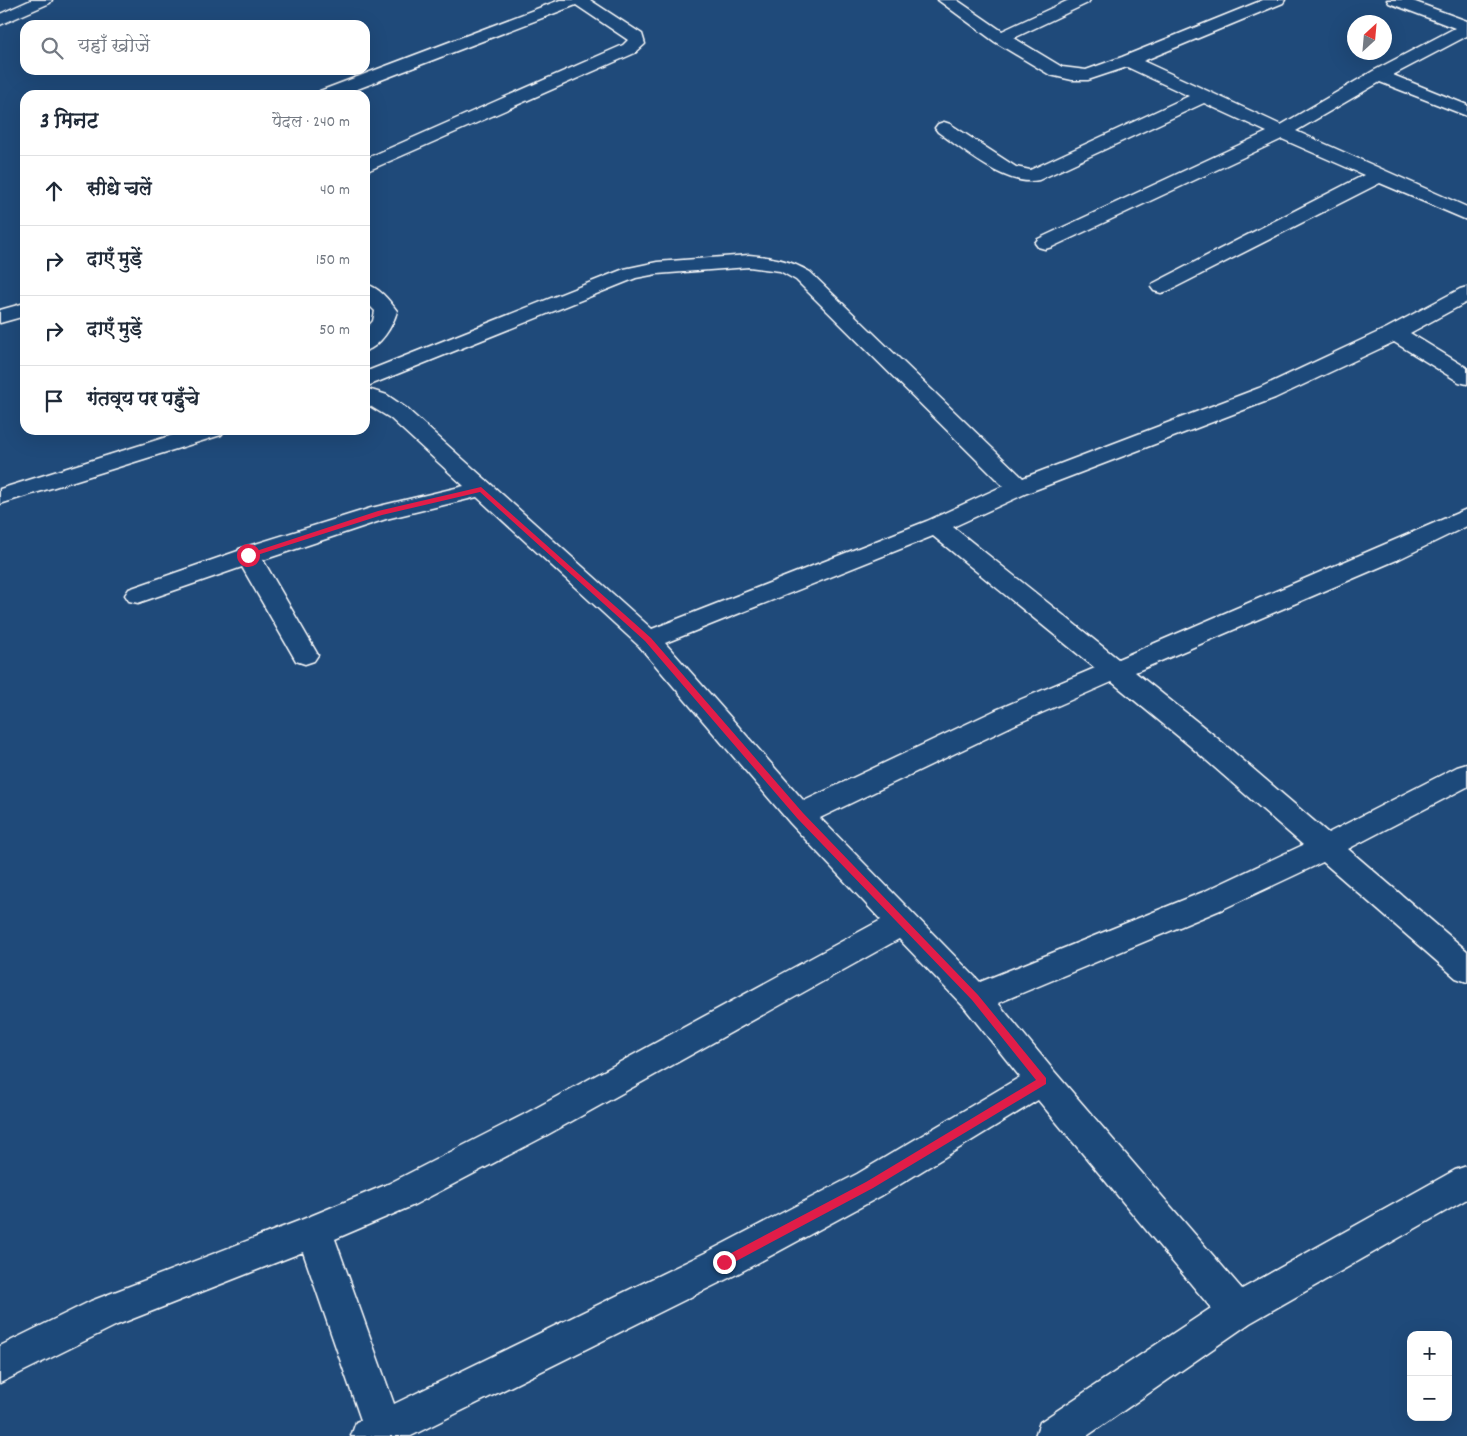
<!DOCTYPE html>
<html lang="hi">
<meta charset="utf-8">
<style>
:root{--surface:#fff;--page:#f6f6f7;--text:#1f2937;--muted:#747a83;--line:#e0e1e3}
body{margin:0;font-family:Dekko,"Playpen Sans Deva",sans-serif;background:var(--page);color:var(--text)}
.controls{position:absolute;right:15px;bottom:15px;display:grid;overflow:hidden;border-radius:10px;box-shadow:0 5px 20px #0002}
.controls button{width:45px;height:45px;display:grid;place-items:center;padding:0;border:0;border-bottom:1px solid var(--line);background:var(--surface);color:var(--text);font:25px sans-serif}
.compass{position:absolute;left:1347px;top:15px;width:45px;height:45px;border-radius:50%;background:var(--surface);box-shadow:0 5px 20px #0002;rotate:26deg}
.stop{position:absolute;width:15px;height:15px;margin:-11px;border:4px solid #e11d48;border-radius:50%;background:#fff}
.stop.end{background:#e11d48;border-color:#fff;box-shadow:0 1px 5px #0008}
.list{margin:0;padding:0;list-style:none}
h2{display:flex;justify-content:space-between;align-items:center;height:65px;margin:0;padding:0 20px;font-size:21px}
h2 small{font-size:16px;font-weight:400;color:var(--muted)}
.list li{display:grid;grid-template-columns:32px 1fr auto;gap:15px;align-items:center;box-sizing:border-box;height:70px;padding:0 20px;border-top:1px solid var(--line)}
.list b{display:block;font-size:19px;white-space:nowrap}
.list em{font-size:16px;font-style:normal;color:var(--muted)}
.icon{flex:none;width:28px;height:28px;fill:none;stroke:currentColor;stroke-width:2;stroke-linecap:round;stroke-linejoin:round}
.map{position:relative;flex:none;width:1467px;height:1436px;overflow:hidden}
.search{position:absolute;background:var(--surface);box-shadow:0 5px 20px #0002;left:20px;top:20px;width:350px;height:55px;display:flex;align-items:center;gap:12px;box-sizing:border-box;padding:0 18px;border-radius:15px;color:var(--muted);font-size:19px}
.panel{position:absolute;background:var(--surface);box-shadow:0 5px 20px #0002;left:20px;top:90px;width:350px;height:345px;border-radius:15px}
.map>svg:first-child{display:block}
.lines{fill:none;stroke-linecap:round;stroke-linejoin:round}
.minor-casing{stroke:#fff;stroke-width:3}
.minor{fill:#1f4a7a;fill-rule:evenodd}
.route{fill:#e11d48}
</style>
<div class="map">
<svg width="1467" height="1436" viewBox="0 0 1467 1436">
<rect width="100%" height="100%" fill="#1f4a7a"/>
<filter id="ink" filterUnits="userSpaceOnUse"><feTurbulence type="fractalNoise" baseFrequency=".02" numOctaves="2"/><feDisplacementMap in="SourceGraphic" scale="10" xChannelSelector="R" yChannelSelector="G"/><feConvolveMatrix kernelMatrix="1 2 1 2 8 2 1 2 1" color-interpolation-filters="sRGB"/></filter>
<g filter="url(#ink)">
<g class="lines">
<!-- minor casing -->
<g class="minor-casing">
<g id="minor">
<path d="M31,0h21l-2,3 -50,22v-11z"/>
<path d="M560,0h30l52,34 3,10 -10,9 -270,119v-13l258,-114 5,-5 -52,-35 -234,90h-25l3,-4z"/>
<path d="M938,0h19l45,31 67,-31h21l-2,3 -74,35 48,29 24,3 36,-13 141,-57h22l-2,3 -140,58 138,64 92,-54 82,-43 -66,-25 -2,-3h23l57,21v15l-74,39 74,30v11l-87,-34 -84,49 171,76v13l-87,-37 -212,108 -7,2 -7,-2 -3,-4 3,-4 210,-108 -82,-36 -230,108 -7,2 -7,-2 -3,-4 3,-4 229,-107 -63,-29 -165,77c-33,8 -76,-31 -101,-48l-3,-4 3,-4 6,-2 6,2 66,43 14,3 159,-74 -62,-29 -39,13h-16l-22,-5 -55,-33z"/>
<path d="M749,255c23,2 41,5 61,17l213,206 236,-90 128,-60 73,-39 7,-2v15l-57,31 57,35v16l-8,-2 -65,-40 -119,56 -248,95 -74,34 165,132 349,-150v17l-68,33 -264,113 75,60 118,101 129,-66 10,-3v23l-119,62 119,102v31l-11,-4 -133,-116 -98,46 -227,95 56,68 188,218 213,-119 12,-4v33l-217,124 -163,113h-52l5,-14 171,-114 -173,-208 -157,96 -144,78 -326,162h-60l5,-14 5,-2 -58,-168 -186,73 -117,58v-37l91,-45 210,-81 87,-36 135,-69 358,-195 -91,-97 -151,-177 -162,-149 -91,22 -123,41 55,95 -4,6 -9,3 -9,-3 -54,-94 -104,36 -9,-2 -4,-6 4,-6 109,-38 1,-2 132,-41 93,-22 -74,-68 -25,-15v-15l22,7 19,13 246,221 275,-108 76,-35 -207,-206 -16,-9 -31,-4 -92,7 -21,4 -271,109v-15l259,-103 33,-7zM933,536l162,132 -99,42 -192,91 -139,-158zM1112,682l78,64 113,99 -100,47 -223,90 -160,-164 196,-94zM899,939l65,68 56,70 -163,97 -146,76 -317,154 -59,-165 77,-33 135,-71z"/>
<path d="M365,284c14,3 24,16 32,27 -4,15 -17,36 -32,40v-21l8,-9 2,-10 -10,-10z"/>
<path d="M25,303v13l-25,7v-13z"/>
<path d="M189,430h36l-4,5 -221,69v-15z"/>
</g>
</g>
<!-- minor -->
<use href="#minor" class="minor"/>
</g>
</g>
<!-- route -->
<path class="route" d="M481,487l170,151 152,175 175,182 68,83v6l-173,104 -146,78h-7l-2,-4 2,-3 146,-77 170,-102 -64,-80 -175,-182 -152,-177 -165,-149 -98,23 -131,42 -7,-2 134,-44z"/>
</svg>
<div class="controls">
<button>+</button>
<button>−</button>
</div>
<svg class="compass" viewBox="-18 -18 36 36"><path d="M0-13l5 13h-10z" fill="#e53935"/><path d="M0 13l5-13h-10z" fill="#747a83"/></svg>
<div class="stop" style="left:248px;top:555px"></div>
<div class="stop end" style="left:724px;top:1262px"></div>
<div class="search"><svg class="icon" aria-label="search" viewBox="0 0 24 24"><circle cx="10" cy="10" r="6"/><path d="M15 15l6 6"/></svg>यहाँ खोजें</div>
<section class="panel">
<h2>3 मिनट<small>पैदल · 240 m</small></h2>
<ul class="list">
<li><svg class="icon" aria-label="ahead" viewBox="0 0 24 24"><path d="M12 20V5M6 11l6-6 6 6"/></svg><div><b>सीधे चलें</b></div><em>40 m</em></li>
<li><svg class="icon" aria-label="right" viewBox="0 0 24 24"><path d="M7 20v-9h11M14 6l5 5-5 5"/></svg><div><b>दाएँ मुड़ें</b></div><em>150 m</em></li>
<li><svg class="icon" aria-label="right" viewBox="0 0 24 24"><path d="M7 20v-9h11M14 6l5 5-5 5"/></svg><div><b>दाएँ मुड़ें</b></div><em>50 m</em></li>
<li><svg class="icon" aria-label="arrive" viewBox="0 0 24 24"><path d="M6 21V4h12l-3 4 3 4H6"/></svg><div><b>गंतव्य पर पहुँचे</b></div></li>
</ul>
</section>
</div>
